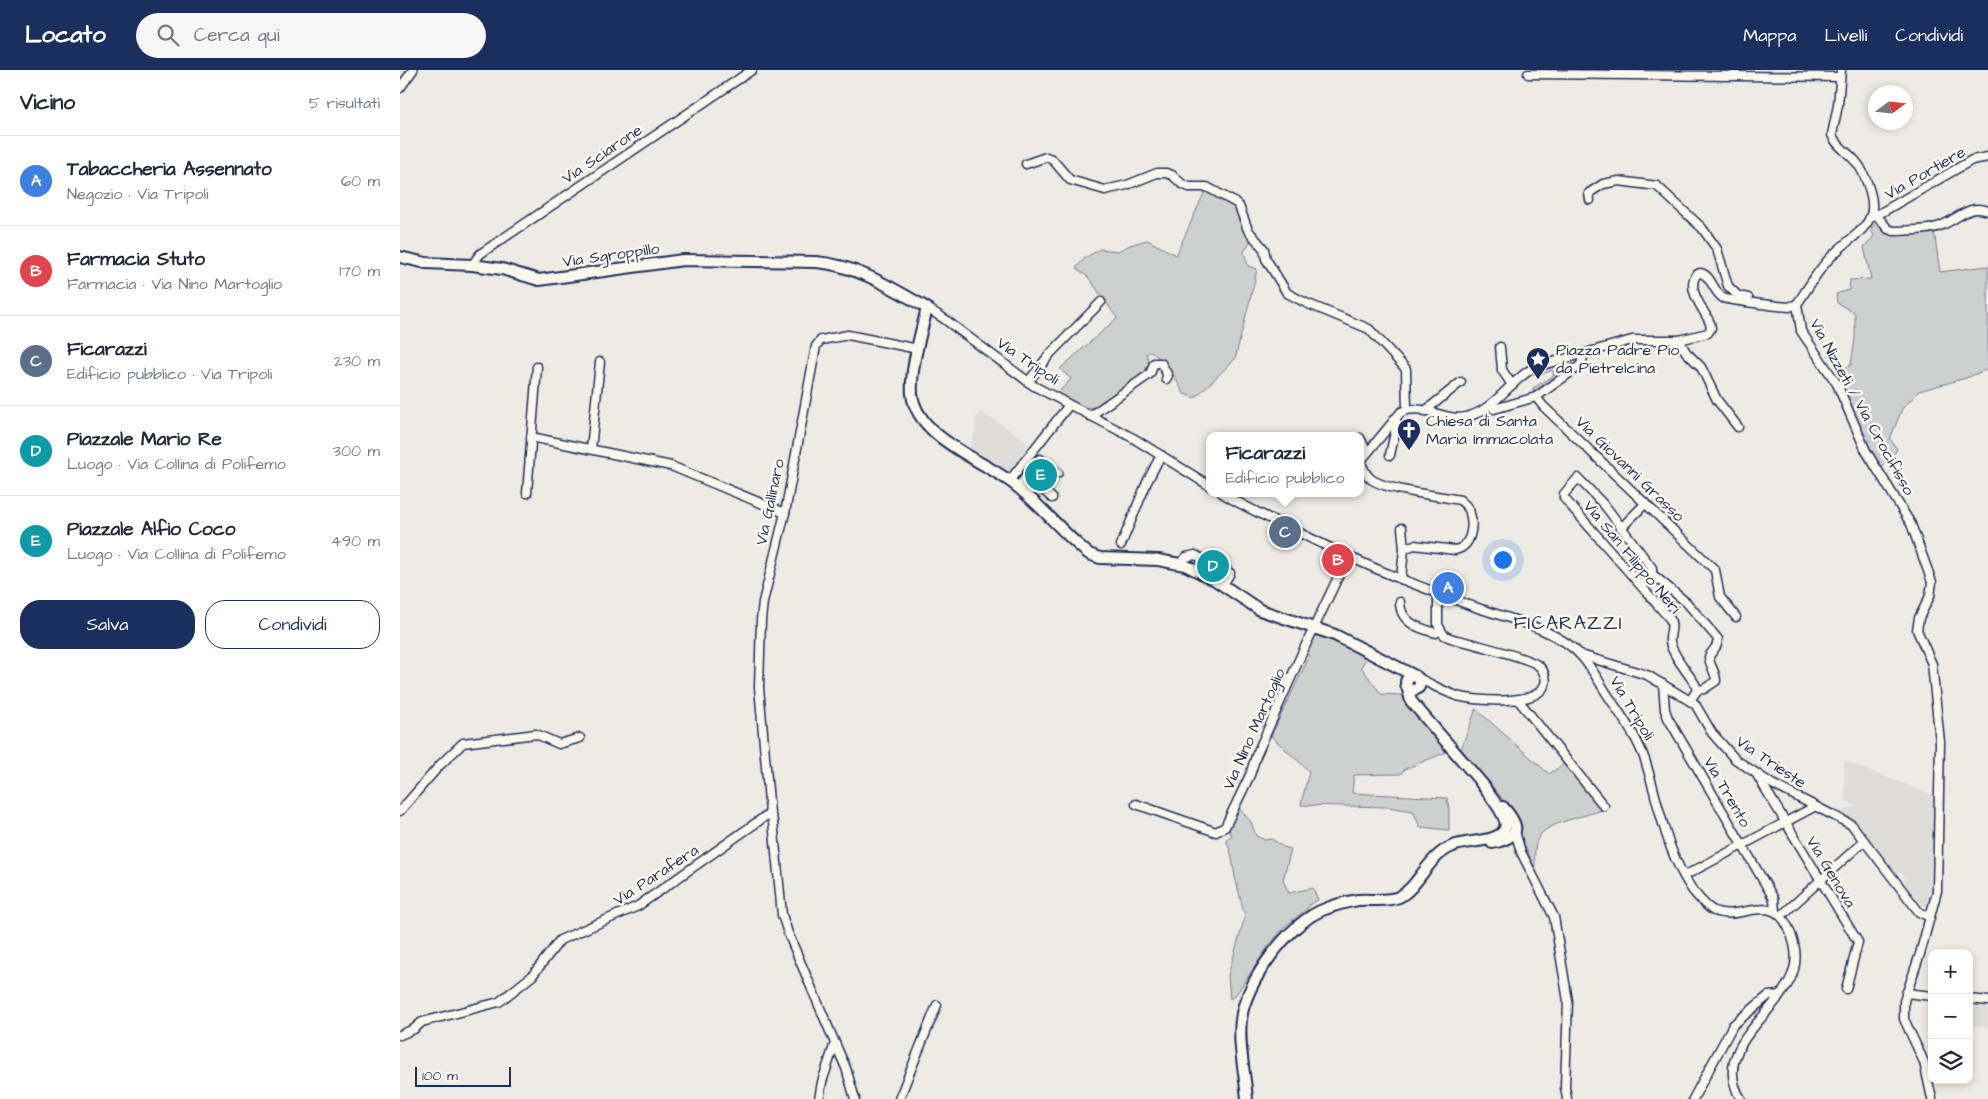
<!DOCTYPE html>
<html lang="it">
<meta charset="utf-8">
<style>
:root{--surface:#fff;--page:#f6f6f7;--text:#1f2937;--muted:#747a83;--line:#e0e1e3;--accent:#1b2f5e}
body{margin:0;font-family:"Architects Daughter",sans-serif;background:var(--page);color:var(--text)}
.controls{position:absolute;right:15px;bottom:15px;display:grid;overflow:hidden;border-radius:10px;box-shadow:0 2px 8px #0003}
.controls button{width:45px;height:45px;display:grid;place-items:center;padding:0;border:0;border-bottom:1px solid var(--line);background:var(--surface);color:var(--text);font:25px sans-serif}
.compass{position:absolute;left:1468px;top:15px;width:45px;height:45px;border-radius:50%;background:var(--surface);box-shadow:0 2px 8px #0003;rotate:75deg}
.scale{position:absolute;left:15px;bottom:12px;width:96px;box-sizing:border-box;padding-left:5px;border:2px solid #1b2f5e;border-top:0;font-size:14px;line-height:18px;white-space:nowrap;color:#1b2f5e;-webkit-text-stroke:4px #fbf7ec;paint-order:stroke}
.you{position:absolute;left:1102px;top:489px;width:18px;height:18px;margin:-12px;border:4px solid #fff;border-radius:50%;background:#1a73e8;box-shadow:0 0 0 8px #1a73e833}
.badge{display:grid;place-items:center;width:32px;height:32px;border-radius:50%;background:var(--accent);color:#fff;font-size:16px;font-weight:700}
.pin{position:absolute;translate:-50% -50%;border:2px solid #fff;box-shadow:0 1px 5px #0006}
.popup{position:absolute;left:806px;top:362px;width:158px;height:65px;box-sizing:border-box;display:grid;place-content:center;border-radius:10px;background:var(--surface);filter:drop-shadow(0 1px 4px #0005);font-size:16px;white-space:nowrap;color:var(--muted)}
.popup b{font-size:19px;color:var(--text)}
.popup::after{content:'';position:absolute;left:50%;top:100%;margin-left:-10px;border:10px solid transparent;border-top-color:var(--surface)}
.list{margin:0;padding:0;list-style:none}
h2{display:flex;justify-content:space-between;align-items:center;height:65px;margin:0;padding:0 20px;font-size:21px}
h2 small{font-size:16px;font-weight:400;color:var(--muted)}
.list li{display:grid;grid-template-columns:32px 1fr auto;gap:15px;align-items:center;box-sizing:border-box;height:90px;padding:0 20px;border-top:1px solid var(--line)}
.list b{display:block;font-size:19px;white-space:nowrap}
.list p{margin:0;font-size:16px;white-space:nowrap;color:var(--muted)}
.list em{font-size:16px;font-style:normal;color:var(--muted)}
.actions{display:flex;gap:10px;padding:15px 20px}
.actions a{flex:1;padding:11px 0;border:1px solid var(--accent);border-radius:20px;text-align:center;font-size:18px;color:var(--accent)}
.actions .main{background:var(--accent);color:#fff}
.icon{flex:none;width:28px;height:28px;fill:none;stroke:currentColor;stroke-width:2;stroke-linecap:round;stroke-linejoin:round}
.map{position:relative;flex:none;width:1588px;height:1029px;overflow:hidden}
header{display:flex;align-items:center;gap:30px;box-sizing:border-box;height:70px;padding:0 25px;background:var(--accent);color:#fff}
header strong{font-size:24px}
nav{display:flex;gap:28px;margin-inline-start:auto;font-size:18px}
.search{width:350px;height:45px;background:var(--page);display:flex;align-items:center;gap:12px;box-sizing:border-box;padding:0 18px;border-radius:28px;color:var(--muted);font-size:19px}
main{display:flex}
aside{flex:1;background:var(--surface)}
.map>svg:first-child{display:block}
.built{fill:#deddda}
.green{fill:#cecfcf;stroke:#747f96}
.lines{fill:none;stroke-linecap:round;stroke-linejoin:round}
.minor-casing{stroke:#1b2f5e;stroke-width:11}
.major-casing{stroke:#1b2f5e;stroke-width:14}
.minor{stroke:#fbf7ec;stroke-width:8}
.major{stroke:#fbf7ec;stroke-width:10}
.labels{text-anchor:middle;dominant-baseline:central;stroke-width:5;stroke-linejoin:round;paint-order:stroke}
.street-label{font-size:16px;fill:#1b2f5e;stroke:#fbf7ec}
.poi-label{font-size:16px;fill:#1b2f5e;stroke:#fbf7ec;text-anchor:start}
.quarter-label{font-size:19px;letter-spacing:1px;fill:#1b2f5e;stroke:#fbf7ec}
</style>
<header>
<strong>Locato</strong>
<div class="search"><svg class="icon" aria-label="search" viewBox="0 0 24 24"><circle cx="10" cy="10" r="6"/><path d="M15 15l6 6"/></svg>Cerca qui</div>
<nav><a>Mappa</a><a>Livelli</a><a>Condividi</a></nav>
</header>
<main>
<aside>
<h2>Vicino<small>5 risultati</small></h2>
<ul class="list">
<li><span class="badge" style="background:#3f7fe0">A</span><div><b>Tabaccheria Assennato</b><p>Negozio · Via Tripoli</p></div><em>60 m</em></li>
<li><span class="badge" style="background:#e0444e">B</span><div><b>Farmacia Stuto</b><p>Farmacia · Via Nino Martoglio</p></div><em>170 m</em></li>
<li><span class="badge" style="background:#5c6f8a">C</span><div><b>Ficarazzi</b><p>Edificio pubblico · Via Tripoli</p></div><em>230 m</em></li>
<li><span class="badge" style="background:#0f9aa8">D</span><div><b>Piazzale Mario Re</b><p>Luogo · Via Collina di Polifemo</p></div><em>300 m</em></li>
<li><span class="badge" style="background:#0f9aa8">E</span><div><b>Piazzale Alfio Coco</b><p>Luogo · Via Collina di Polifemo</p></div><em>490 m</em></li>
</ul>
<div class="actions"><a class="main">Salva</a><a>Condividi</a></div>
</aside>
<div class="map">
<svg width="1588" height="1029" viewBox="0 0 1588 1029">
<rect width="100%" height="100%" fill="#eeebe4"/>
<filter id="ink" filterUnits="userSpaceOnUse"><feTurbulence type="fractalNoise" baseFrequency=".02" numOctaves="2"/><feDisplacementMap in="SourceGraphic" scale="10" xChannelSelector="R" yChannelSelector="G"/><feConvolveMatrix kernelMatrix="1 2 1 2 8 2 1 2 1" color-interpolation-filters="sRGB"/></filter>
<g filter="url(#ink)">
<!-- built -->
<g class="built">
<path d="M580,341l43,27 4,9 -18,25 -39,-24 5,-16 1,-14z"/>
<path d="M1444,691l92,35 -5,105 -4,4h-5l-18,-22 1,-6 -3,-4h-6l-41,-52 -21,-9 23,-5 -12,-7z"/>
<path d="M1569,936l19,2v19l-19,-2z"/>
</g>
<!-- green -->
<g class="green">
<path d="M806,119l31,18 8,23 6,10 -7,12 4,14 9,3 -3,15 -19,75 -40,39 -11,-4 -15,-27 -18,-16 -5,3c4,6 3,11 1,17l-53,36 -9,1 -28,-14 14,-15 -11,-10 57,-51 -28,-40 -13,-10 9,-10 15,-9 18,2 12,-6 17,-5 29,15z"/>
<path d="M1477,151l8,10 7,4 42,-4 6,41 48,-6v103l-22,9 -47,13 -17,18 -12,30 7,10 -5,9 -11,10 -16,-29 -24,-59 -6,-7 16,-8 4,-26v-26l-18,-10 -1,-9 13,-4 1,-10 21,-1 -7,-32 10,-11 -3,-7z"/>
<path d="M1171,291l2,2 -5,5 -35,24v-4l20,-12 1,-5h-4l-15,5v-4z"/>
<path d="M916,564l51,23 -6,10 20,27 22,1 46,56 -44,18 -4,5 -47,1 -2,18 95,5 2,10v22l-29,-3 -7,-16 -25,-4 -87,-2 8,-34 -38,-35 39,-81 -4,-3z"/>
<path d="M1076,639l73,65 15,-10 38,46c-16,6 -52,12 -62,25 -7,9 -5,24 -5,35l-15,-37 2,-6 -2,-7 -59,-71z"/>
<path d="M838,737l13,15 5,14 9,4 7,-1 11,8 8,2 -8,31 6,13 24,-5 5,12 -8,4 -3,5 -21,16 -17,20 -34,51 -5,3 -2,-24 17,-58 -10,-40 -4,-24 -5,-14 6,-3 -4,-8z"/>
</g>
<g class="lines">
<!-- minor casing -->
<g class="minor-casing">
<g id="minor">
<path d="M1128,4l312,3"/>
<path d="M0,18l13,-18"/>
<path d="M626,94l20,-7 6,2 18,21 35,10 22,-5 30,-12h9l6,2 10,9 7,3h18l29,16 3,3 9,24 16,19 2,10 21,34 19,10 56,23 7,3 37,40 1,40"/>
<path d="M1190,130l-1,-7 14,-9 16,-3 38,5 45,42 15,21 11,37 10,10 10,2"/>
<path d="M1473,141l15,18 6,2c14,-1 30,0 43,-4 19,-5 30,-24 51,-16"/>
<path d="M1477,145l95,-55 16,-3"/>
<path d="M72,195l8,-11 272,-184"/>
<path d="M1397,234l4,27 36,53 29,67 45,73 21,58 -2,14 -11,22 -2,12 15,34 8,78 -3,149 -17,63 -16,47v18l20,43 8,37"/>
<path d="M1397,234c10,-14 19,-31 31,-44 30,-33 60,-33 35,-87 -7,-18 -26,-24 -31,-38l6,-30 3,-35"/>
<path d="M527,238l16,10 91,68 99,52 77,48"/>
<path d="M1279,270l7,12 15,15 16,33 21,27"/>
<path d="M1100,277l2,23 10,15"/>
<path d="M1184,283l-3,12 -45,32 7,9 172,164 5,27 16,20"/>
<path d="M628,312l22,-28 51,-52"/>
<path d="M1094,339l42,-12"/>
<path d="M1025,341l36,-29"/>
<path d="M690,346l60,-42 4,-11h7l7,13 -2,3"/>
<path d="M131,367l140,29 114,47"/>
<path d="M960,368l7,14"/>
<path d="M191,379l9,-87"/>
<path d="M990,385l7,-32 -3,-4"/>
<path d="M627,405l25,23"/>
<path d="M610,410l59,-75"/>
<path d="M618,417l22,-28 18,14"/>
<path d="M127,423l10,-126"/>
<path d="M822,423c24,15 49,26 74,38 34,17 69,34 105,48 26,10 51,20 77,29 32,11 82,22 104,49 11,12 18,27 27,40 13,20 28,40 36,63 15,47 20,90 48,131 6,7 13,16 21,20 27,11 57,-20 74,16 6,13 10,28 6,42 -10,42 -86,77 -53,130"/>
<path d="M1002,458l2,21"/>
<path d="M1221,458l25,-25"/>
<path d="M721,475l26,-63 14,-27"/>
<path d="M780,494l6,-7 9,-2 35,18 -7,12"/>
<path d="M1252,504l35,29 31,36c0,10 -8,13 -9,18 0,8 7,15 7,24l-12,8 -7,1"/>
<path d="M1001,509l3,-30 10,-4 41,5c16,-3 19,-23 15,-37 -1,-6 -6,-9 -10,-13 -20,-4 -75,-10 -89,-21 -5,-4 -8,-11 -10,-17l3,-5 37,-45c22,-10 43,10 65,5 28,-6 44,-37 69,-50l97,-27h47l29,-7 3,-5 -1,-5c-6,-14 -24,-33 -14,-48l4,-2c11,1 13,19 23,25 4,2 61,9 66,9 3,-1 5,-2 8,-3"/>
<path d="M1241,515l11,-11v-6l-46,-61 -28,-29 -14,16v4l106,121c4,8 -1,15 0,23 2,12 18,31 25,42l2,6 -7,11"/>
<path d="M1000,532c0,20 18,26 36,31l4,-3"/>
<path d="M1181,585l66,20 48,29 17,29 23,26 37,25 80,41 67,87 11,5"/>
<path d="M1018,608c13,6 25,13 39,18 18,5 78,10 87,-10 4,-6 0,-15 -5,-20 -9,-8 -59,-20 -73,-24 -8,-2 -16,-3 -22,-7l-6,-10v-32"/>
<path d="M1263,614l2,26 3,8 106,181 1,12"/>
<path d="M1119,631l85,105"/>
<path d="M1357,705l101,167 -12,47"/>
<path d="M736,734l80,28 9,-5 25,-52 6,-19 47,-105 45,-95"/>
<path d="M0,741l40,-46 23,-22 73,-9 23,10 21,-6"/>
<path d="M1115,761l6,21 33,65 14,84 -3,86 2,12"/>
<path d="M1284,806l130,-69"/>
<path d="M1381,846l83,-75"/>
<path d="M1506,923l26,3"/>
<path d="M1569,929l19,2"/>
<path d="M0,965l14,-6 8,-7 77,-20 33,-26 28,-36 78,-34 132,-93"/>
<path d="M435,973l11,25 9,31"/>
<path d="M419,1029l3,-17 13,-39 -47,-110 -6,-18 -9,-94 -3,-8 -11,-126 2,-67 2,-18 22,-89 31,-167 5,-6 27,-5 70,14"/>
<path d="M499,1029l38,-94"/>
<path d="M1293,1029l40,-74 35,-29 12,-1"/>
</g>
</g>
<!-- major casing -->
<g class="major-casing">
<g id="major">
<path d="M0,187l26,6 46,2 30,4 37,11 144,-20 133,2c40,3 76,26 111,46 -6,25 -17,61 -15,86 5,43 68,65 99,88 29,21 50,50 78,72l11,4 58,2 27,5 30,15 45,30 75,25 80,41"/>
<circle cx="1013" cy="613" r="7"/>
<path d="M1007,616l4,15 74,86"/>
<path d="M1092,773c29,-6 29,-16 11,-36"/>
<path d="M847,1029c-2,-26 -9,-54 -6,-79 3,-36 49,-99 84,-111 10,-4 21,-7 33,-9 13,-1 28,2 41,-3 20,-10 28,-41 54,-51 14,-6 47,-3 52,-18 4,-11 -18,-36 -24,-45"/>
</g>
</g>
<!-- minor -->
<use href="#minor" class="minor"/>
<!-- major -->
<use href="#major" class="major"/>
</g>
</g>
<!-- icons -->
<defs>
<g id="sight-pin" transform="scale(1.25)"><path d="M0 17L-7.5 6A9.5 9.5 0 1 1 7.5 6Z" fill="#1b2f5e" stroke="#fbf7ec"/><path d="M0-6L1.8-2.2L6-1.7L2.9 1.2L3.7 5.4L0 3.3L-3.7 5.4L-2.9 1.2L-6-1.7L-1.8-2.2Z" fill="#fff"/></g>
<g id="church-pin" transform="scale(1.25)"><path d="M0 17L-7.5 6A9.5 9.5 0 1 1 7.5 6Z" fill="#1b2f5e" stroke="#fbf7ec"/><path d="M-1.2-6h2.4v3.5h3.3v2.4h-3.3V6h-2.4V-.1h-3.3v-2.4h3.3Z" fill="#fff"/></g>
</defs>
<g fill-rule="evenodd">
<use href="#sight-pin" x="1138" y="289"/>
<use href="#church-pin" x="1009" y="360"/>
</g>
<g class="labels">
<!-- street labels -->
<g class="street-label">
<text transform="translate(202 84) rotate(-34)">Via Sciarone</text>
<text transform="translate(1525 103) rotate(-30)">Via Portiere</text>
<text transform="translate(211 185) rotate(-8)">Via Sgroppillo</text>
<text transform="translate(628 291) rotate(34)">Via Tripoli</text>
<text transform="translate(1462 337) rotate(61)">Via Nizzeti / Via Crocifisso</text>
<text transform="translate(1230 399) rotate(44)">Via Giovanni Grasso</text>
<text transform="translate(370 432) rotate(-78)">Via Gallinaro</text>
<text transform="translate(1232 487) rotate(50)">Via San Filippo Neri</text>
<text transform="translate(1232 638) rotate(59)">Via Tripoli</text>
<text transform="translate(854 659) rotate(-66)">Via Nino Martoglio</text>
<text transform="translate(1371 692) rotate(34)">Via Trieste</text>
<text transform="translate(1327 722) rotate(60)">Via Trento</text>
<text transform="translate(1431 802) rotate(59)">Via Genova</text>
<text transform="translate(256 805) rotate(-33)">Via Parafera</text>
</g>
<!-- poi labels -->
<g class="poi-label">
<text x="1156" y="280">Piazza Padre Pio<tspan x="1156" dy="18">da Pietrelcina</tspan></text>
<text x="1026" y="351">Chiesa di Santa<tspan x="1026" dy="18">Maria Immacolata</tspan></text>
</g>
<!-- quarter labels -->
<g class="quarter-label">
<text x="1168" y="553">FICARAZZI</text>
</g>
</g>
</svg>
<div class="controls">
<button>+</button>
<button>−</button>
<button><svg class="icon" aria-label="layers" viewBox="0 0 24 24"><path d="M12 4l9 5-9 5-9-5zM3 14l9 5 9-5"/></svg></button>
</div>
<svg class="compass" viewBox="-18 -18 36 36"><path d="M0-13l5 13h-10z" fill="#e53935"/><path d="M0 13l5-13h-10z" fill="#747a83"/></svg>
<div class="scale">100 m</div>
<div class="you"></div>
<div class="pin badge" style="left:1048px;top:518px;background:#3f7fe0">A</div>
<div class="pin badge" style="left:938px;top:490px;background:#e0444e">B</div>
<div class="pin badge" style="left:885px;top:462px;background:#5c6f8a">C</div>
<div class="popup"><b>Ficarazzi</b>Edificio pubblico</div>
<div class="pin badge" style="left:813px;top:496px;background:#0f9aa8">D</div>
<div class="pin badge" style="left:641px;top:405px;background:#0f9aa8">E</div>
</div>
</main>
